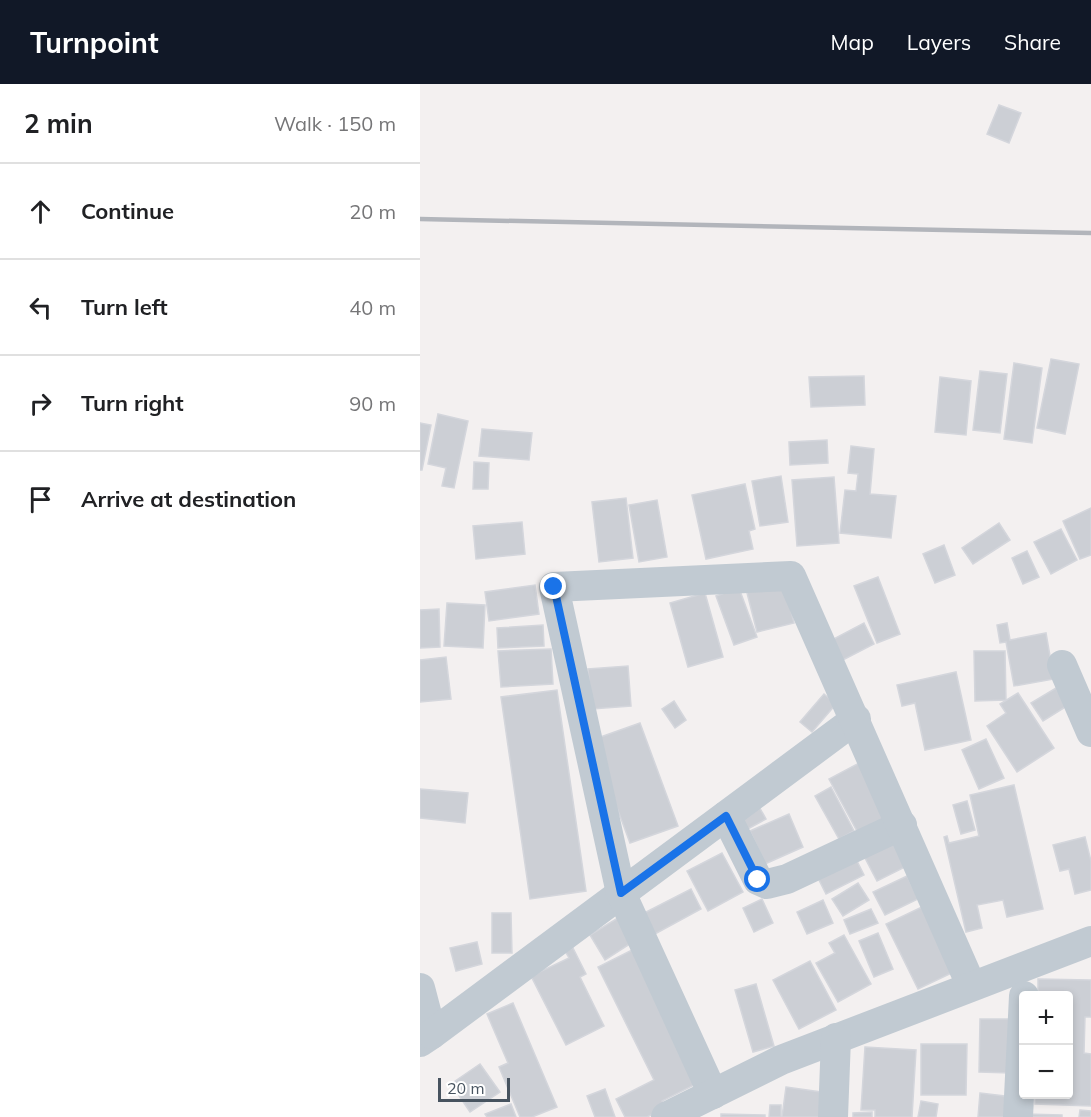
<!DOCTYPE html>
<meta charset="utf-8">
<style>
:root{--surface:#fff;--page:#f6f6f6;--text:#202124;--muted:#757577;--line:#e0e0e0;--accent:#111827}
body{margin:0;font-family:Mulish,sans-serif;background:var(--page);color:var(--text)}
.controls{position:absolute;right:18px;bottom:18px;display:grid;overflow:hidden;border-radius:6px;box-shadow:0 3px 9px #0003}
.controls button{width:54px;height:54px;display:grid;place-items:center;padding:0;border:0;border-bottom:2px solid var(--line);background:var(--surface);color:var(--text);font:30px sans-serif}
.scale{position:absolute;left:18px;bottom:15px;width:72px;box-sizing:border-box;padding-left:6px;border:3px solid #47535f;border-top:0;font-size:16px;line-height:21px;white-space:nowrap;color:#47535f;-webkit-text-stroke:4px #fff;paint-order:stroke}
.stop{position:absolute;width:18px;height:18px;margin:-14px;border:4px solid #1a73e8;border-radius:50%;background:#fff}
.stop.end{background:#1a73e8;border-color:#fff;box-shadow:0 2px 6px #0008}
.list{margin:0;padding:0;list-style:none}
h2{display:flex;justify-content:space-between;align-items:center;height:78px;margin:0;padding:0 24px;font-size:26px}
h2 small{font-size:20px;font-weight:400;color:var(--muted)}
.list li{display:grid;grid-template-columns:39px 1fr auto;gap:18px;align-items:center;box-sizing:border-box;height:96px;padding:0 24px;border-top:2px solid var(--line)}
.list b{display:block;font-size:22px;white-space:nowrap}
.list em{font-size:20px;font-style:normal;color:var(--muted)}
.icon{flex:none;width:33px;height:33px;fill:none;stroke:currentColor;stroke-width:2;stroke-linecap:round;stroke-linejoin:round}
.map{position:relative;flex:none;width:671px;height:1033px;overflow:hidden}
header{display:flex;align-items:center;gap:36px;box-sizing:border-box;height:84px;padding:0 30px;background:var(--accent);color:#fff}
header strong{font-size:28px}
nav{display:flex;gap:33px;margin-inline-start:auto;font-size:21px}
main{display:flex}
aside{flex:1;background:var(--surface)}
.map>svg:first-child{display:block}
.building{fill:#cccfd5;stroke:#d4d6dc;stroke-width:1.5}
.lines{fill:none;stroke-linecap:round;stroke-linejoin:round}
.minor{stroke:#c1cad2;stroke-width:30}
.rail{stroke:#b2b5bb;stroke-width:4.5}
.route{stroke:#1a73e8;stroke-width:8}
</style>
<header>
<strong>Turnpoint</strong>
<nav><a>Map</a><a>Layers</a><a>Share</a></nav>
</header>
<main>
<aside>
<h2>2 min<small>Walk · 150 m</small></h2>
<ul class="list">
<li><svg class="icon" aria-label="ahead" viewBox="0 0 24 24"><path d="M12 20V5M6 11l6-6 6 6"/></svg><div><b>Continue</b></div><em>20 m</em></li>
<li><svg class="icon" aria-label="left" viewBox="0 0 24 24"><path d="M17 20v-9H6M10 6l-5 5 5 5"/></svg><div><b>Turn left</b></div><em>40 m</em></li>
<li><svg class="icon" aria-label="right" viewBox="0 0 24 24"><path d="M7 20v-9h11M14 6l5 5-5 5"/></svg><div><b>Turn right</b></div><em>90 m</em></li>
<li><svg class="icon" aria-label="arrive" viewBox="0 0 24 24"><path d="M6 21V4h12l-3 4 3 4H6"/></svg><div><b>Arrive at destination</b></div></li>
</ul>
</aside>
<div class="map">
<svg width="671" height="1033" viewBox="0 0 671 1033">
<rect width="100%" height="100%" fill="#f3f0f0"/>
<!-- building -->
<g class="building">
<path d="M579,21l22,8 -12,30 -22,-9z"/>
<path d="M631,275l28,5 -14,70 -28,-6z"/>
<path d="M594,279l28,5 -10,75 -28,-4z"/>
<path d="M560,287l27,3 -7,59 -27,-3z"/>
<path d="M444,292l1,29 -54,2 -2,-30z"/>
<path d="M520,293l31,4 -5,54 -31,-3z"/>
<path d="M18,330l30,7 -14,67 -12,-2 4,-18 -18,-4z"/>
<path d="M0,339l11,2 -9,45h-2z"/>
<path d="M62,345l50,4 -3,27 -50,-4z"/>
<path d="M407,356l1,23 -38,2 -1,-23z"/>
<path d="M431,362l23,3 -4,45 26,2 -5,42 -51,-5 5,-43 11,1 2,-17 -10,-1z"/>
<path d="M54,378l15,1 -1,26h-15z"/>
<path d="M361,392l7,46 -28,4 -8,-45z"/>
<path d="M414,393l5,66 -42,3 -5,-66z"/>
<path d="M325,400l10,45 -6,2 4,18 -47,10 -14,-64z"/>
<path d="M206,414l7,60 -34,4 -7,-60z"/>
<path d="M237,416l10,57 -28,5 -10,-57z"/>
<path d="M671,424v47l-11,4 -17,-38z"/>
<path d="M102,438l3,32 -49,5 -3,-33z"/>
<path d="M579,439l11,17 -37,24 -11,-16z"/>
<path d="M641,445l16,31 -26,14 -17,-32z"/>
<path d="M524,461l11,30 -20,8 -12,-29z"/>
<path d="M607,467l12,26 -16,7 -11,-26z"/>
<path d="M458,493l22,57 -23,9 -23,-57z"/>
<path d="M363,495l11,44 -37,9 -11,-43z"/>
<path d="M115,501l4,29 -50,7 -4,-29z"/>
<path d="M319,504l18,49 -23,8 -18,-49z"/>
<path d="M285,509l18,64 -35,10 -18,-64z"/>
<path d="M27,519l38,2 -2,43 -39,-2z"/>
<path d="M19,525l1,38 -20,1v-38z"/>
<path d="M444,539l10,21 -37,19 -11,-20z"/>
<path d="M587,539l3,17 36,-7 8,46 -40,7 -8,-44 -6,1 -3,-18z"/>
<path d="M123,541l1,21 -46,2 -1,-20z"/>
<path d="M131,565l2,35 -52,3 -3,-36z"/>
<path d="M554,567h31l1,49 -31,1z"/>
<path d="M26,573l5,42 -31,3v-42z"/>
<path d="M208,582l3,40 -39,3 -4,-40z"/>
<path d="M536,588l15,68 -46,10 -10,-47 -13,3 -5,-21z"/>
<path d="M636,604l11,18 -24,15 -12,-18z"/>
<path d="M137,606l29,201 -56,8 -29,-202z"/>
<path d="M598,609l36,55 -37,24 -30,-46 19,-13 -6,-9z"/>
<path d="M404,610l12,10 -24,28 -12,-10z"/>
<path d="M254,617l12,19 -11,8 -13,-19z"/>
<path d="M220,639l38,103 -48,17 -38,-103z"/>
<path d="M566,655l18,39 -25,11 -17,-39z"/>
<path d="M443,677l29,54 -34,18 -29,-54z"/>
<path d="M594,701l29,124 -36,8 -4,-17 -26,5 5,23 -16,4 -22,-95 3,-1 2,7 30,-7 -9,-41z"/>
<path d="M411,703l23,44 -15,8 -24,-43z"/>
<path d="M0,705l48,4 -3,30 -45,-5z"/>
<path d="M547,717l8,29 -14,4 -8,-29z"/>
<path d="M337,719l9,16 -20,11 -9,-15z"/>
<path d="M369,730l14,33 -38,17 -15,-33z"/>
<path d="M665,753l6,24v29l-16,4 -6,-25 -9,2 -7,-26z"/>
<path d="M475,757l12,25 -30,15 -13,-25z"/>
<path d="M302,769l21,39 -35,19 -21,-40z"/>
<path d="M433,769l11,22 -38,19 -11,-22z"/>
<path d="M487,792l11,23 -33,16 -12,-23z"/>
<path d="M438,799l11,17 -26,16 -11,-17z"/>
<path d="M271,805l10,20 -46,25 -11,-21z"/>
<path d="M342,815l11,24 -19,9 -11,-24z"/>
<path d="M403,816l10,23 -26,11 -10,-22z"/>
<path d="M504,822l32,65 -38,18 -32,-65z"/>
<path d="M451,825l7,14 -28,11 -6,-14z"/>
<path d="M72,829h19l1,40h-20z"/>
<path d="M201,832l15,24 -31,20 -15,-25z"/>
<path d="M458,849l15,36 -19,8 -15,-36z"/>
<path d="M424,851l27,49 -33,18 -22,-39 19,-10 -6,-10z"/>
<path d="M57,858l5,22 -26,7 -6,-23z"/>
<path d="M153,864l13,26 -6,3 24,49 -38,19 -35,-69 38,-18 -4,-7z"/>
<path d="M212,866l66,133 -36,18 4,7 -19,9h-22l-9,-18 38,-19 -56,-113z"/>
<path d="M390,877l26,49 -37,19 -26,-49z"/>
<path d="M618,895l53,1v37h-6l-1,36 7,1v52l-56,-2v-10h33v-98h-30z"/>
<path d="M336,900l18,62 -21,6 -18,-62z"/>
<path d="M93,919l44,104 -25,10h-12l-21,-50 9,-4 -21,-49z"/>
<path d="M560,935h31l-1,54 -31,-1z"/>
<path d="M501,960h46l-1,51h-45z"/>
<path d="M445,963l51,3 -4,67h-37v-7h-14z"/>
<path d="M60,980l20,28 -30,20 -19,-28z"/>
<path d="M366,1003l42,6 -3,24h-43z"/>
<path d="M185,1005l10,28h-20l-8,-21z"/>
<path d="M560,1009l33,4 -2,20h-33z"/>
<path d="M501,1017l17,3 -2,13h-18z"/>
<path d="M91,1020l5,13h-29l-2,-3z"/>
<path d="M350,1021h11v12h-12z"/>
<path d="M660,1026l11,1v6h-12z"/>
<path d="M452,1028v5h-19v-4z"/>
<path d="M301,1030l44,1v2h-44z"/>
<path d="M604,1030l38,1v2h-38z"/>
</g>
<g class="lines">
<!-- minor -->
<g class="minor">
<path d="M642,581l29,67"/>
<path d="M306,732l32,64 9,4 20,-5 115,-54"/>
<path d="M0,904l12,46 -12,8"/>
<path d="M12,950l424,-315"/>
<path d="M293,1010l-92,-201 -67,-306 237,-11 180,409"/>
<path d="M246,1033l115,-57 310,-119"/>
<path d="M413,1033l3,-79"/>
<path d="M598,1033l6,-121"/>
</g>
<!-- rail -->
<path class="rail" d="M0,135l671,14"/>
</g>
<g class="lines">
<!-- route -->
<path class="route" d="M134,503l67,306 105,-77 32,64"/>
</g>
</svg>
<div class="controls">
<button>+</button>
<button>−</button>
</div>
<div class="scale">20 m</div>
<div class="stop" style="left:338px;top:796px"></div>
<div class="stop end" style="left:134px;top:503px"></div>
</div>
</main>
